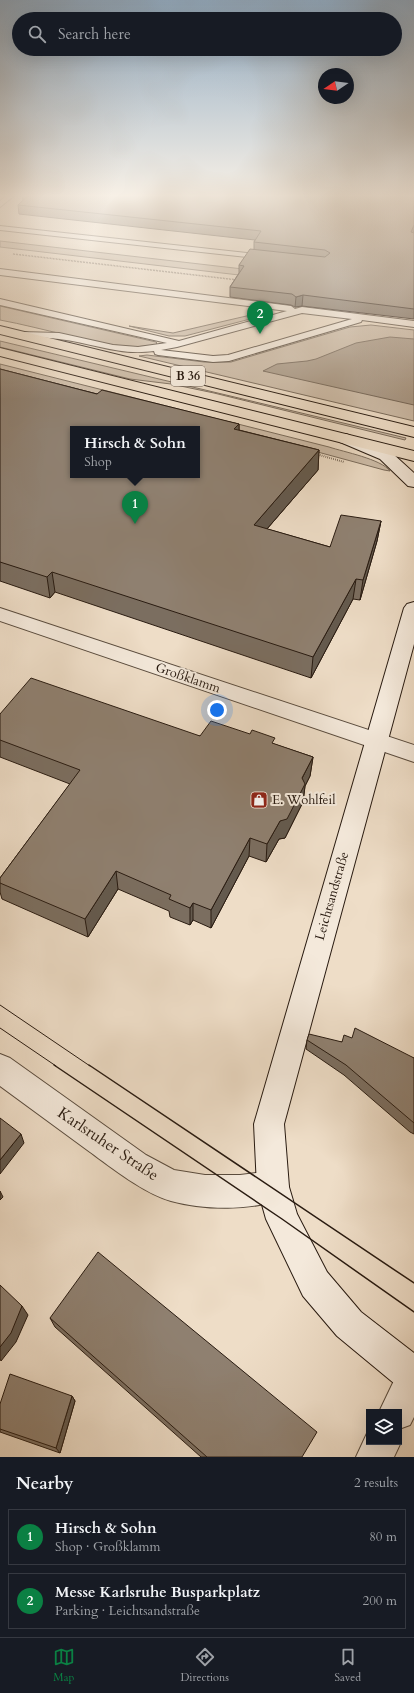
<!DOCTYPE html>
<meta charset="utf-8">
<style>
:root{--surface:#171b24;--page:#20242c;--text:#f1f3f6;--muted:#9ea1a6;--line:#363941;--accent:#0b8043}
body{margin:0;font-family:Cardo,serif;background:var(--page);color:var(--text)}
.controls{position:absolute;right:12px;bottom:12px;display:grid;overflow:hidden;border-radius:0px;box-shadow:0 4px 16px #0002}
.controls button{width:36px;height:36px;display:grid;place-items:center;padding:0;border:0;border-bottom:1px solid var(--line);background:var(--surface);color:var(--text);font:20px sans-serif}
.compass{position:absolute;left:318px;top:68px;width:36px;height:36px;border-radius:50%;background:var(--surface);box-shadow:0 4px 16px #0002;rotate:257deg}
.you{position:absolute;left:217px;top:710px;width:14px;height:14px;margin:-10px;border:3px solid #fff;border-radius:50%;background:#1a73e8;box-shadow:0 0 0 6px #1a73e833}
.badge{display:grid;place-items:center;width:26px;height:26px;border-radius:50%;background:var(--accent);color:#fff;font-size:13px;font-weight:700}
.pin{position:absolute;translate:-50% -33px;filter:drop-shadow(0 1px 2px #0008)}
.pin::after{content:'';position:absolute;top:21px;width:14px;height:12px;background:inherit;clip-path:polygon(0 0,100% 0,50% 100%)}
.popup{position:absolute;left:70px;top:426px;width:130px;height:52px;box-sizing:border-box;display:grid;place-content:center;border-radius:0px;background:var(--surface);filter:drop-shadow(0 1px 3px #0005);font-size:13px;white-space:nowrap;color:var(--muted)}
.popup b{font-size:15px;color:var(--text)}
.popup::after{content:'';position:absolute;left:50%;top:100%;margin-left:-8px;border:8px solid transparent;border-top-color:var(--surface)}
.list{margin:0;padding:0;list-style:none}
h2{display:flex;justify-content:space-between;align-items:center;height:52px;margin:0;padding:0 16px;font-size:17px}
h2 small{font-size:13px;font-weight:400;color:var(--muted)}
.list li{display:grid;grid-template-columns:26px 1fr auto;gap:12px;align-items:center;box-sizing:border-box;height:56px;margin:0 8px 8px;padding:0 8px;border:1px solid var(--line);border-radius:0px}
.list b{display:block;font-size:15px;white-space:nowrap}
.list p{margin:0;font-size:13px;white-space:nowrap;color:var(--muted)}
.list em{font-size:13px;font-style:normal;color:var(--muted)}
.icon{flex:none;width:22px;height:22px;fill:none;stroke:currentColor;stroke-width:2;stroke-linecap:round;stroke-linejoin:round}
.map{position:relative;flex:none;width:414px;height:1457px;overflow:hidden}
.search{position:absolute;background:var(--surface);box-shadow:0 4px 16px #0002;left:12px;right:12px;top:12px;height:44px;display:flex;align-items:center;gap:10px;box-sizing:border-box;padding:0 14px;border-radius:22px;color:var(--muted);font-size:15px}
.sheet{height:180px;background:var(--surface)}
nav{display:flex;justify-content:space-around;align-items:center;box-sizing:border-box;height:56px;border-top:1px solid var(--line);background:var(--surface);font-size:11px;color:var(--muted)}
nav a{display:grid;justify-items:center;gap:2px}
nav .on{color:var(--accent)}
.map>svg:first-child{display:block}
.green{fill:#cdbca8;stroke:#7b6c5c}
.water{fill:#ab9b89;stroke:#776859}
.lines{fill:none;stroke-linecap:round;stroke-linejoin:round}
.lane-casing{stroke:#5a4c3e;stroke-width:2}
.street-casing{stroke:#5a4c3e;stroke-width:2}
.secondary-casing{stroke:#291b11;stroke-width:2}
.primary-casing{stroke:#291b11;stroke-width:2}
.path-far1{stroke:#291b11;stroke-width:1.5;stroke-dasharray:0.5 1;stroke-linecap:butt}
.path{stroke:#291b11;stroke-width:2;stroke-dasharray:0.5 1.5;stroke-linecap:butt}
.lane{fill:#f4e9db;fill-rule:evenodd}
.street{fill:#f4e9db;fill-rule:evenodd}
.secondary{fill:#f4e9db;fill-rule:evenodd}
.primary{fill:#eeddc7;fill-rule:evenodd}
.tram-far1{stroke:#291b11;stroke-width:1}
.tram{stroke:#291b11;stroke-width:1.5}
.wall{fill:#7b6e60;stroke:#291b11}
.shaded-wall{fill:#645a4e;stroke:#291b11}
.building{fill:#8f8070;stroke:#291b11;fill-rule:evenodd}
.labels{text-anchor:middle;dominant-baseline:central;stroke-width:4;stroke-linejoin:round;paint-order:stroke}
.shield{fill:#f4e9db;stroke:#66594e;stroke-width:1}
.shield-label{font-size:12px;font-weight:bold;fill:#291b11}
.street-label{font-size:13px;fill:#291b11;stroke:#f4e9db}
.poi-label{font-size:13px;fill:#291b11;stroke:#f4e9db;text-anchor:start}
.near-street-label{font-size:16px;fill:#291b11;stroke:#f4e9db}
</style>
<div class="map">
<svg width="414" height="1457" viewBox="0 0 414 1457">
<rect width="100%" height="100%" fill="#eeddc7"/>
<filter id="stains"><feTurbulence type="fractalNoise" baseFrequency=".005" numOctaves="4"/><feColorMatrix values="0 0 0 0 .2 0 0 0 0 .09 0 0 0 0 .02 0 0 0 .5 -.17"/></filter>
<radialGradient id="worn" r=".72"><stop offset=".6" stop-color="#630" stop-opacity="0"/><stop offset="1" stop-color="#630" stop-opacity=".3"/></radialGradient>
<!-- green -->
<g class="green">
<path d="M0,241l243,28 -4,6 -239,-28z"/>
<path d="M0,306l156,36 1,1 -2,2c-29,5 -60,-3 -88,-10 -23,-5 -45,-11 -67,-15z"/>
<path d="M255,314l-1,4 -69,18h-16l-40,-10 44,7z"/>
<path d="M371,325l43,5v91l-275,-65 8,-1 57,7h27l119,-35z"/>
<path d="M0,341l406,97 -1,2 -191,-47 -43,-9 -41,-5 -130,-32z"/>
<path d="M0,364l329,83c15,5 52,12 61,24l-6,-1 -70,-19 -314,-81z"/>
</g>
<!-- water -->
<path class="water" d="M390,337l24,2v66l-151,-34 14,-7 30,-3 9,-2 40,-16z"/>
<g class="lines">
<!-- lane casing -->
<g class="lane-casing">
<g id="lane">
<path d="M7,195h8l-15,12v-6z"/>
<path d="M0,226l265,29 4,2 -4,2 -265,-29z"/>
<path d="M0,269l291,37 4,3 7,-2 112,14v6l-52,-7 -1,2 -132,39 -16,1 -55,-7 -3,-1 -1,-3c-36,5 -60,-8 -95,-12 -12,-2 -25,-1 -37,-1l-5,-3 5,-3 37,1 54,12 25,2 29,-4 -167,-38v-6l179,42 108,-30 -287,-36zM302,313l50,6 -124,36 -15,1 -52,-6 16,-3z"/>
</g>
</g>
<!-- street casing -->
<g class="street-casing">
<g id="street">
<path d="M0,608l414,137v17l-414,-141z"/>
<path d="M0,1054l10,4 136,97 28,15 31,5h35l33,-4 11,5 5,11 -5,11c-31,13 -81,12 -113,3 -26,-7 -59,-33 -81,-49 -30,-22 -60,-44 -90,-66z"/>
<path d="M414,1361v56l-4,8 -11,4v-17h-20l22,-46z"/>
<path d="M369,1429v13h30v-4l2,4 -7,15h-38z"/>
</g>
</g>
<!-- secondary casing -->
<g class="secondary-casing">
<g id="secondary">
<path d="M346,434l46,19 22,20v14l-6,-1 -28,-27 -40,-17 -2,-3 2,-3z"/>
<path d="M414,602v42l-130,480 5,63 8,27 30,58 34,40 53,41v41l-13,-5 -64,-53 -34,-40 -37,-77 -9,-32 -3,-63 150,-516 3,-4z"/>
</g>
</g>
<!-- primary casing -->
<g class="primary-casing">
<g id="primary">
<path d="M0,326l414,101v10l-414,-103z"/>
<path d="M0,348l414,103v10l-414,-105z"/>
</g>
</g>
<!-- path-far1 -->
<path class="path-far1" d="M13,254l225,26"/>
<!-- path -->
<path class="path" d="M316,454l28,8"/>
<!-- lane -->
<use href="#lane" class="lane"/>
<!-- street -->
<use href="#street" class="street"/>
<!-- secondary -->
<use href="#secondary" class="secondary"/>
<!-- primary -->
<use href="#primary" class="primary"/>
<!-- tram-far1 -->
<g class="tram-far1">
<path d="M0,1005l90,61"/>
<path d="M0,1028l56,38"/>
</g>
<!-- tram -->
<g class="tram">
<path d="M54,1065l228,154 132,93"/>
<path d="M89,1065l325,218"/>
</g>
</g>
<!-- wall -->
<g class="wall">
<path d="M22,195h392v36l-1,1 1,1v86l-112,-13 -7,1 -4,-2 -61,-8v-10l9,-14v-8l15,-16v-7l1,-2 -236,-26 -1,-9 5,-5z"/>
<path d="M0,369l97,25 142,30v6l80,20 -1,20 -51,59 63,18 51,-26 -4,20 -17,59 -7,-1 -42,79 -256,-86 -5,6 -50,-17z"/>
<path d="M0,714l200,22 74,8 39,13 -3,19 -5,10 -2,16 -18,36 -6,1 -13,23 -17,-6 -38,72 -18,-8 -3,5 -20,-8 -1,-6 -51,-22 -30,48 -86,-38 -2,-7v-14l70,-94 -70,-27z"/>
<path d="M307,1040l35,2 72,16v76l-4,-2 -66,-57 -38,-26z"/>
<path d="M50,1318l252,139h-101l-146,-130z"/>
<path d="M72,1396l3,5 -15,52 -60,-21v-28z"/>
</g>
<!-- shaded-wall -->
<g class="shaded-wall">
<path d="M414,225v6l-4,11 1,-10z"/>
<path d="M303,295l-1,11 -7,1 1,-10z"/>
<path d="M239,424v20l-5,-15z"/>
<path d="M319,450l-1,20 -65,75 1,-20z"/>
<path d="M381,521l-4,20 -17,59 3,-20z"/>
<path d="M52,572l3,20 -5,6 -3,-21z"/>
<path d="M356,579l-3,20 -42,79 2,-21z"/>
<path d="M313,757l-3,19 -5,10 -2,16 -18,36 -6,1 -13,23 1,-18 13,-23z"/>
<path d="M250,838l-1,18 -38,72v-18z"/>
<path d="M116,871l2,18 -30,48 -3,-18z"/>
<path d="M193,903v17l-3,5v-17z"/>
<path d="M21,1134l3,9 -24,31v-14z"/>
<path d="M0,1191l3,6 -3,3z"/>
<path d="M22,1306l6,9 -12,27 -15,19 -1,-2v-12z"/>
<path d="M72,1396l3,5 -15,52 -4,-5z"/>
</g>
<!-- building -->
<g class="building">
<path d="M29,195h385v30l-3,7 3,1v76l-111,-14 -7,2 -4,-3 -62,-7 14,-21 -5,-1 11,-16 75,8 5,-4 -5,-3 -71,-8 7,-11 -243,-26z"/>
<path d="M0,369l97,25 5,-4 137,34 -5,5 85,21 -65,75 76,22 11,-32 40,6 -18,59 -7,-1 -43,78 -261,-85 -5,5 -47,-15zM73,429h124v46h-124z"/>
<path d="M31,678l169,58 11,-15 39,13 2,-4 23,8 -3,5 41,14 -11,21 3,6 -18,35 -7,2 -13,23 -17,-6 -39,72 -18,-7 -3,5 -21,-9 2,-4 -55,-24 -31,48 -85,-36v-5l80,-108 -80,-30v-26z"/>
<path d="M355,1028l59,30v65l-68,-58 -39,-25 2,-6 33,8 2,-7 8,3z"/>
<path d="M0,1118l21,16 -21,26z"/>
<path d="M98,1252l219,180 -15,25h-95l-157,-139z"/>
<path d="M0,1285l22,21 -11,27 -11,14z"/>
<path d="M10,1374l62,22 -16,52 -56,-19v-25z"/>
</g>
<!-- sky -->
<linearGradient id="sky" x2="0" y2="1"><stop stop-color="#8faac2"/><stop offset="0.49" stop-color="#f7f0e6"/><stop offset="1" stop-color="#f7f0e6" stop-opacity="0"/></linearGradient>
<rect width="414" height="399" fill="url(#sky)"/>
<!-- icons -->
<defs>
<g id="shop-square" transform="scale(0.9)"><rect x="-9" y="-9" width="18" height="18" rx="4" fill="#8f2418" stroke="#f4e9db"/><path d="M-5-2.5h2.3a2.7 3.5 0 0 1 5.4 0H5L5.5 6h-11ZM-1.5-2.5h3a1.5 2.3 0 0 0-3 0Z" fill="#fff"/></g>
</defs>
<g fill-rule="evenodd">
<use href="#shop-square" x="259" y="800"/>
</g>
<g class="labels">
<!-- shield labels -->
<rect class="shield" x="171" y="366" width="34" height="20" rx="3"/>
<g class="shield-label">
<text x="188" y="376">B 36</text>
</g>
<!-- street labels -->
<g class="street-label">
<text transform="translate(188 678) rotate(19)">Großklamm</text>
<text transform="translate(332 896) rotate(-74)">Leichtsandstraße</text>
</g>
<!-- poi labels -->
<g class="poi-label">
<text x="272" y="800">E. Wohlfeil</text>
</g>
<!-- near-street labels -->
<g class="near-street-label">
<text transform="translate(108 1144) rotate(34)">Karlsruher Straße</text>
</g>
</g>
<rect width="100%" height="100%" filter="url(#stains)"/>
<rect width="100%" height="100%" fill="url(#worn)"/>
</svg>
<div class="controls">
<button><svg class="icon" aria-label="layers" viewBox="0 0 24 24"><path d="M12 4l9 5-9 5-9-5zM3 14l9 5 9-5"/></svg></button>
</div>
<svg class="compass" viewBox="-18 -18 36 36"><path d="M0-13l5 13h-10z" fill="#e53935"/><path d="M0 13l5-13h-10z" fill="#9ea1a6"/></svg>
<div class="you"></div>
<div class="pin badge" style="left:135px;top:524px">1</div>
<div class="popup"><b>Hirsch &amp; Sohn</b>Shop</div>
<div class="pin badge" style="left:260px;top:334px">2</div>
<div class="search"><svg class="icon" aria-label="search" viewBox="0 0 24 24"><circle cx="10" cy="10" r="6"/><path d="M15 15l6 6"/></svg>Search here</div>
</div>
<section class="sheet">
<h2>Nearby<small>2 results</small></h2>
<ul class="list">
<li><span class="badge">1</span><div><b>Hirsch &amp; Sohn</b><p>Shop · Großklamm</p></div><em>80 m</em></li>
<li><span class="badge">2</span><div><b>Messe Karlsruhe Busparkplatz</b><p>Parking · Leichtsandstraße</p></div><em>200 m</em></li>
</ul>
</section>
<nav>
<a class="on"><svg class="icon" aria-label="map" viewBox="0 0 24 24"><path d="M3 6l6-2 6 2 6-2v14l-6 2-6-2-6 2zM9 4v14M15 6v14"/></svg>Map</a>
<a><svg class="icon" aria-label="directions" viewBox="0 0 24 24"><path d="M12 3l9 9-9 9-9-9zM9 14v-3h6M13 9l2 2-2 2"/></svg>Directions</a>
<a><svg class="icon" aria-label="saved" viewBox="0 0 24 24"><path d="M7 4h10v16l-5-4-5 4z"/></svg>Saved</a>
</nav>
